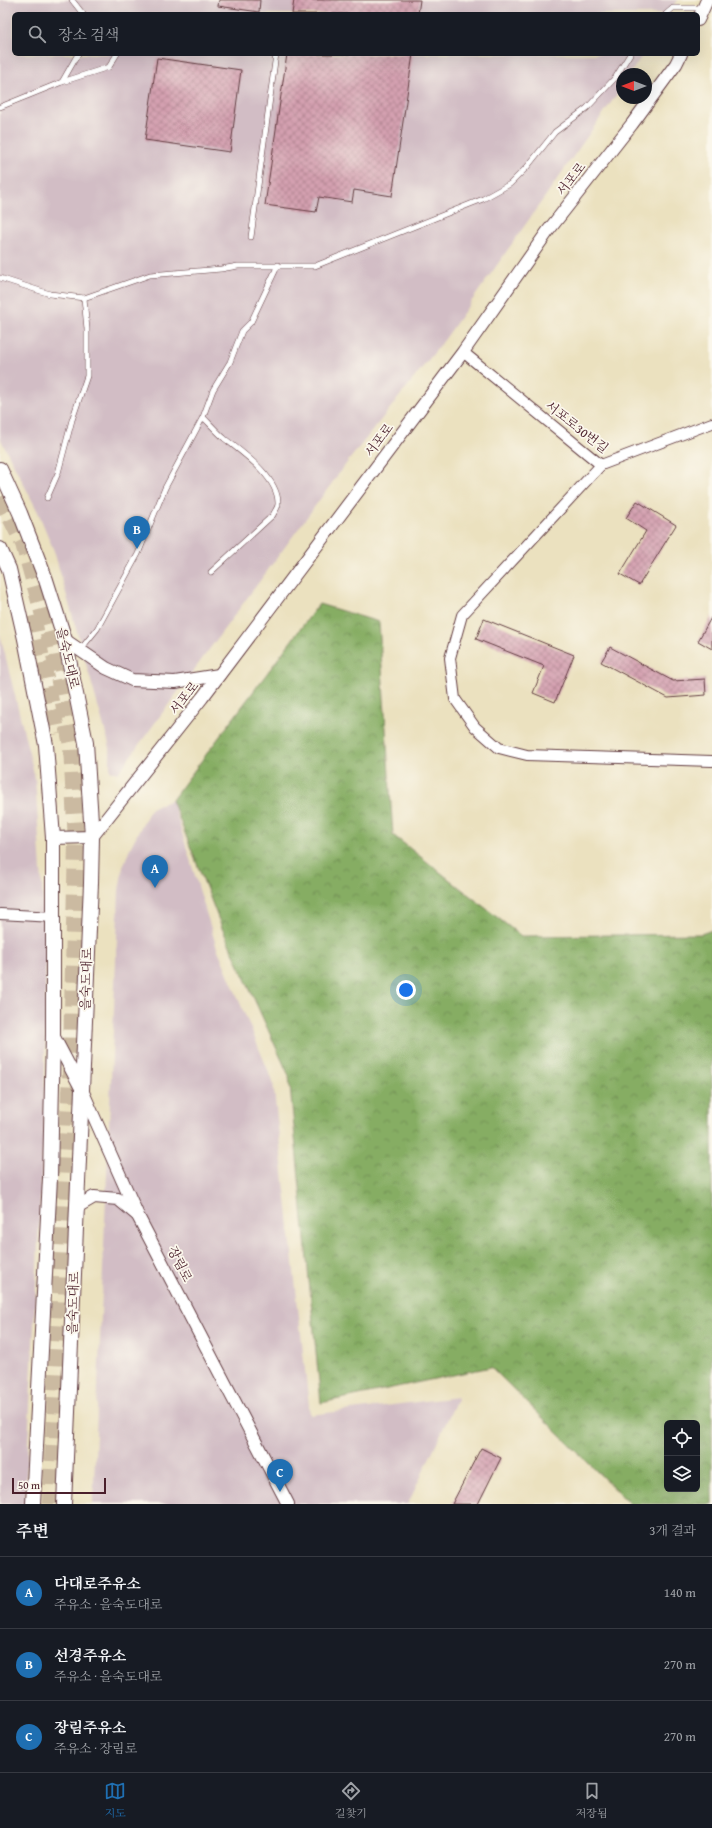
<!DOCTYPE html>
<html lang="ko">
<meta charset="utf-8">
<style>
:root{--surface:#171b24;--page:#20242c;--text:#f1f3f6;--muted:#9ea1a6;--line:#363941;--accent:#1f6fb2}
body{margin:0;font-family:"Gentium Book Plus","Noto Serif KR",serif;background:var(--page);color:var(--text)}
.controls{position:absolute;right:12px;bottom:12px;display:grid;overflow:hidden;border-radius:6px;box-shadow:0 4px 16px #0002}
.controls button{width:36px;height:36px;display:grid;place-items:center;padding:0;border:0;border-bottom:1px solid var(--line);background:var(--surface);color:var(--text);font:20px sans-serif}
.compass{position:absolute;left:616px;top:68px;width:36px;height:36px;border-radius:50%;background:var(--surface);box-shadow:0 4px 16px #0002;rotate:270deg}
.scale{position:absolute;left:12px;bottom:10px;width:94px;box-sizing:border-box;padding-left:4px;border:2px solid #4a1f2b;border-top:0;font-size:11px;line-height:14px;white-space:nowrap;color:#4a1f2b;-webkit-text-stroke:3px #fbf7ec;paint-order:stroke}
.you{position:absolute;left:406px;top:990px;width:14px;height:14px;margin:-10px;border:3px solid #fff;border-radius:50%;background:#1a73e8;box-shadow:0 0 0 6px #1a73e833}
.badge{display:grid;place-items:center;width:26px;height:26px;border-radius:50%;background:var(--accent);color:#fff;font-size:13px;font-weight:700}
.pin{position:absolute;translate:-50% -33px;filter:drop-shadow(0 1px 2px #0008)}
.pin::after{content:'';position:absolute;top:21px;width:14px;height:12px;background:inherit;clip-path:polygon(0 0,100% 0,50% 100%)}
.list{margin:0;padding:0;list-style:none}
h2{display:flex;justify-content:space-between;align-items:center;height:52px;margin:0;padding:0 16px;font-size:17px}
h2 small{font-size:13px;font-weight:400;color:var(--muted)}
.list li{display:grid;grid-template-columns:26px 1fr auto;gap:12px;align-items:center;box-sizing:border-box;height:72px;padding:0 16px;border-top:1px solid var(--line)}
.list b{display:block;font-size:15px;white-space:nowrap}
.list p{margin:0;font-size:13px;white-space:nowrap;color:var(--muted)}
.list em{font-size:13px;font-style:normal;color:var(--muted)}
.icon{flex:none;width:22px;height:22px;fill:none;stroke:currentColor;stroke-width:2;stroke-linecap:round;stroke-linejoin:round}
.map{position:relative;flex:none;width:712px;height:1504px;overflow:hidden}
.search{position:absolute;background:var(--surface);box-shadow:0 4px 16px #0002;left:12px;right:12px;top:12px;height:44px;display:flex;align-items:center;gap:10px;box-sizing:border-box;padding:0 14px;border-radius:6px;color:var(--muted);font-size:15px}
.sheet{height:268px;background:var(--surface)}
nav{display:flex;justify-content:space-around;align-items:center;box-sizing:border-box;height:56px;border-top:1px solid var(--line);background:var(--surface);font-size:11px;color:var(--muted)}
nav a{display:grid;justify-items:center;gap:2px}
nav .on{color:var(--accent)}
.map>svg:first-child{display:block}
.industrial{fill:#d2bdc5}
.forest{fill:url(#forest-crowns);stroke:#686648;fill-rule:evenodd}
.building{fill:url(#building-cross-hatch)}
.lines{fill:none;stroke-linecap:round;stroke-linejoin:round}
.trunk-tunnel{stroke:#cbbaa1;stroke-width:16;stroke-dasharray:16 8;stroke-linecap:butt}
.service-casing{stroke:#623c41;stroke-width:6}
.minor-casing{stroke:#623c41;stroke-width:12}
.tertiary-casing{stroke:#623c41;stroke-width:14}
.secondary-casing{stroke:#623c41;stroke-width:16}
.service{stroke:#fff;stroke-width:5}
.minor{stroke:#fff;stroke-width:10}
.tertiary{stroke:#fff;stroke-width:12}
.secondary{stroke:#fff;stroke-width:14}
.labels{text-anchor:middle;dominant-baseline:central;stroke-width:3.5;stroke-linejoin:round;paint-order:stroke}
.street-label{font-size:13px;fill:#4a1f2b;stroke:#fbf7ec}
</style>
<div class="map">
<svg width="712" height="1504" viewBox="0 0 712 1504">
<defs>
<pattern id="forest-crowns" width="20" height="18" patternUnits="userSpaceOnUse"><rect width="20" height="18" fill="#86ad64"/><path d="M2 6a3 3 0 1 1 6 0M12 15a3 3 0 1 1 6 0" fill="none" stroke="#708c53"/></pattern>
<pattern id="building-cross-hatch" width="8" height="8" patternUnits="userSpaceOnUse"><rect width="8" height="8" fill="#d4a0b0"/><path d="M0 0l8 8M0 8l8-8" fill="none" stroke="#ae828f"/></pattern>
</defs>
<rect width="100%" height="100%" fill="#fbf7ec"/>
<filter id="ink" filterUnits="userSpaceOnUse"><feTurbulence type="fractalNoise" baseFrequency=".025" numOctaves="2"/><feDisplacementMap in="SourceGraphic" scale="8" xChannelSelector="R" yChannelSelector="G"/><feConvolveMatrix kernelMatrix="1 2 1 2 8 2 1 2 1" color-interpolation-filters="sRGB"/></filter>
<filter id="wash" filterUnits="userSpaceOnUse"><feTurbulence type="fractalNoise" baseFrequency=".012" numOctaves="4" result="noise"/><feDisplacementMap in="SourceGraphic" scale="16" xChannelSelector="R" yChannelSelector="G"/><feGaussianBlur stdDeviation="0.9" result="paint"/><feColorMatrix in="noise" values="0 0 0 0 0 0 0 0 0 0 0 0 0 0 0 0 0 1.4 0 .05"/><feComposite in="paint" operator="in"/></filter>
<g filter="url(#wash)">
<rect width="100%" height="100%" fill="#ebe1bf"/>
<!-- industrial -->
<g class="industrial">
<path d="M0,0h677l-9,14h-654v40h629l-13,20h-8v13l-177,252 -96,121 -231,313 -8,-2v-23l-56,-197 -16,-39 -38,-74z"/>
<path d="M0,634l35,144 11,168 -2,179 -19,379h-25z"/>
<path d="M172,800l44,145 57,137 37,333 148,-18 -50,107h-315l26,-614 4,-23 8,-21 20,-38z"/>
</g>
<!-- forest -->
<path class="forest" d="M319,604l60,18 14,213 128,101 180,-2 11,-4v574h-82l-139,-137 -170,36 -32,-327 -67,-148 -50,-128zM667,1423h30v66h-30z"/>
<g id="blocks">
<!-- building -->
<g class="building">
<path d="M219,0h41l-1,12 -41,-6z"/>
<path d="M294,0h126l-2,14h-126z"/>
<path d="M287,54h126l-21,142 -38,-6 -2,12 -33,-5 -3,15 -51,-7z"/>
<path d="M157,58l84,12 -11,82 -85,-12z"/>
<path d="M637,501l39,24 -37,60 -19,-11 26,-43 -20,-13z"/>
<path d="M712,616v33l-14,-8z"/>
<path d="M484,619l90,36 -19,47 -22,-9 11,-27 -68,-27z"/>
<path d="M610,647l63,34 32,-2 1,16 -38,3 -67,-36z"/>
<path d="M481,1448l20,10 -23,46h-26z"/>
</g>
</g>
</g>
<g filter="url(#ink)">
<use href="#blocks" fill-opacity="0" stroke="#623c41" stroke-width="1"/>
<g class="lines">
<!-- trunk-tunnel -->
<g class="trunk-tunnel">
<path d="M0,497l23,47 31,111 17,91 5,97 -5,209 -21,452"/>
<path d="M33,616l25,118"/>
</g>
<!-- service casing -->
<g class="service-casing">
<g id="service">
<path d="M72,0l11,14"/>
<path d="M666,14l7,-6h30"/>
<path d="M62,82l47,-15 8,-13"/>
<path d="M0,107l62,-25 16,-28"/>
<path d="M251,237l25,-183"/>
<path d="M0,278l50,16 34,4 66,-23 71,-6 17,-3h77l168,-67 27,-15 17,-17 28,-35 32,-24 28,-30 15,-24"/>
<path d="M203,417c7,7 14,15 22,22 18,14 54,39 53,65 0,4 -4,8 -5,11l-62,57"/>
<path d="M47,498l11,-25 14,-53 15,-44v-47l-3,-31"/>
<path d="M80,650l17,-21 41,-75 27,-66 38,-71 10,-27 17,-28 12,-31 9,-9 27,-57"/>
</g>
</g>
<!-- minor casing -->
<g class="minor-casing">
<g id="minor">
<path d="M463,352l138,113 111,-42"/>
<path d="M601,465l-139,150 -12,43 5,41 20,28 24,21 28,7 185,6"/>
<path d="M0,914l54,3"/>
</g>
</g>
<!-- tertiary casing -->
<g class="tertiary-casing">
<g id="tertiary">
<path d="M698,20l9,-20"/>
<path d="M65,640l41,28 26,12 43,2 44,-7"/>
<path d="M53,838l39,-1 110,-139 261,-346 85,-121 84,-107 44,-60 5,-10"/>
<path d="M53,1035l29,55 57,128 149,286"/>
<path d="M77,1207l17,-10 24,2 19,16"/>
</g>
</g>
<!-- secondary casing -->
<g class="secondary-casing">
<g id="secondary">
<path d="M0,469l20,44 26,67 19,60 21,103 6,94 -1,46 -27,621"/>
<path d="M0,549l9,20 16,70 21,106 7,93v197l-3,143 -17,326"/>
</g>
</g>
<!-- service -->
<use href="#service" class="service"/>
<!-- minor -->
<use href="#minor" class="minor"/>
<!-- tertiary -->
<use href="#tertiary" class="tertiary"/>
<!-- secondary -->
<use href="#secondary" class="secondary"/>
</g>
</g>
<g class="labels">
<!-- street labels -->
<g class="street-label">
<text transform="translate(571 179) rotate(-52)">서포로</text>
<text transform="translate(577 427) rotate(38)">서포로30번길</text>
<text transform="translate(379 440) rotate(-53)">서포로</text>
<text transform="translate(68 658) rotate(77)">을숙도대로</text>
<text transform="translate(184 698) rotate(-52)">서포로</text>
<text transform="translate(86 979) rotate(-88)">을숙도대로</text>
<text transform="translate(180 1264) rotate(63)">장림로</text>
<text transform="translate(73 1303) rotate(-88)">을숙도대로</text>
</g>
</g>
</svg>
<div class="controls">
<button><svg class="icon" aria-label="locate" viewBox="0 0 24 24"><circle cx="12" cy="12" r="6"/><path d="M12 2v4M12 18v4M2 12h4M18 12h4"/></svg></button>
<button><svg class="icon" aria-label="layers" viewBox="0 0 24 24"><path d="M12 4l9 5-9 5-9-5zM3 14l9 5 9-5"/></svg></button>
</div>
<svg class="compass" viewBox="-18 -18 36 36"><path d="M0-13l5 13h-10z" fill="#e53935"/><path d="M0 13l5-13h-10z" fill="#9ea1a6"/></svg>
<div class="scale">50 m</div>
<div class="you"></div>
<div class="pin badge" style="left:155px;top:888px">A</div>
<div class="pin badge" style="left:137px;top:549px">B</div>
<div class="pin badge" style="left:280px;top:1492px">C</div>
<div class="search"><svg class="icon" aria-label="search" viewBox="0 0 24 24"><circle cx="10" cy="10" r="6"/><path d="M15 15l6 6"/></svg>장소 검색</div>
</div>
<section class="sheet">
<h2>주변<small>3개 결과</small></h2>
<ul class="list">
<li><span class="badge">A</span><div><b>다대로주유소</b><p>주유소 · 을숙도대로</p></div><em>140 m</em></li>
<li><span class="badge">B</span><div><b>선경주유소</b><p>주유소 · 을숙도대로</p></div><em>270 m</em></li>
<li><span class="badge">C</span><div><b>장림주유소</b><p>주유소 · 장림로</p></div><em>270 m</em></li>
</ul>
</section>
<nav>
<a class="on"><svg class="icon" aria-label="map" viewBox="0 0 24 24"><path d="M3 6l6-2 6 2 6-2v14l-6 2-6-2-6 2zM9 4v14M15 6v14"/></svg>지도</a>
<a><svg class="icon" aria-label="directions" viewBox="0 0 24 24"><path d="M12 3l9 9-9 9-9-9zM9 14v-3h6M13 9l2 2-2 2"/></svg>길찾기</a>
<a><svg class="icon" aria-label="saved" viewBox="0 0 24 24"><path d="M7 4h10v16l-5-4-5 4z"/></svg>저장됨</a>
</nav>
